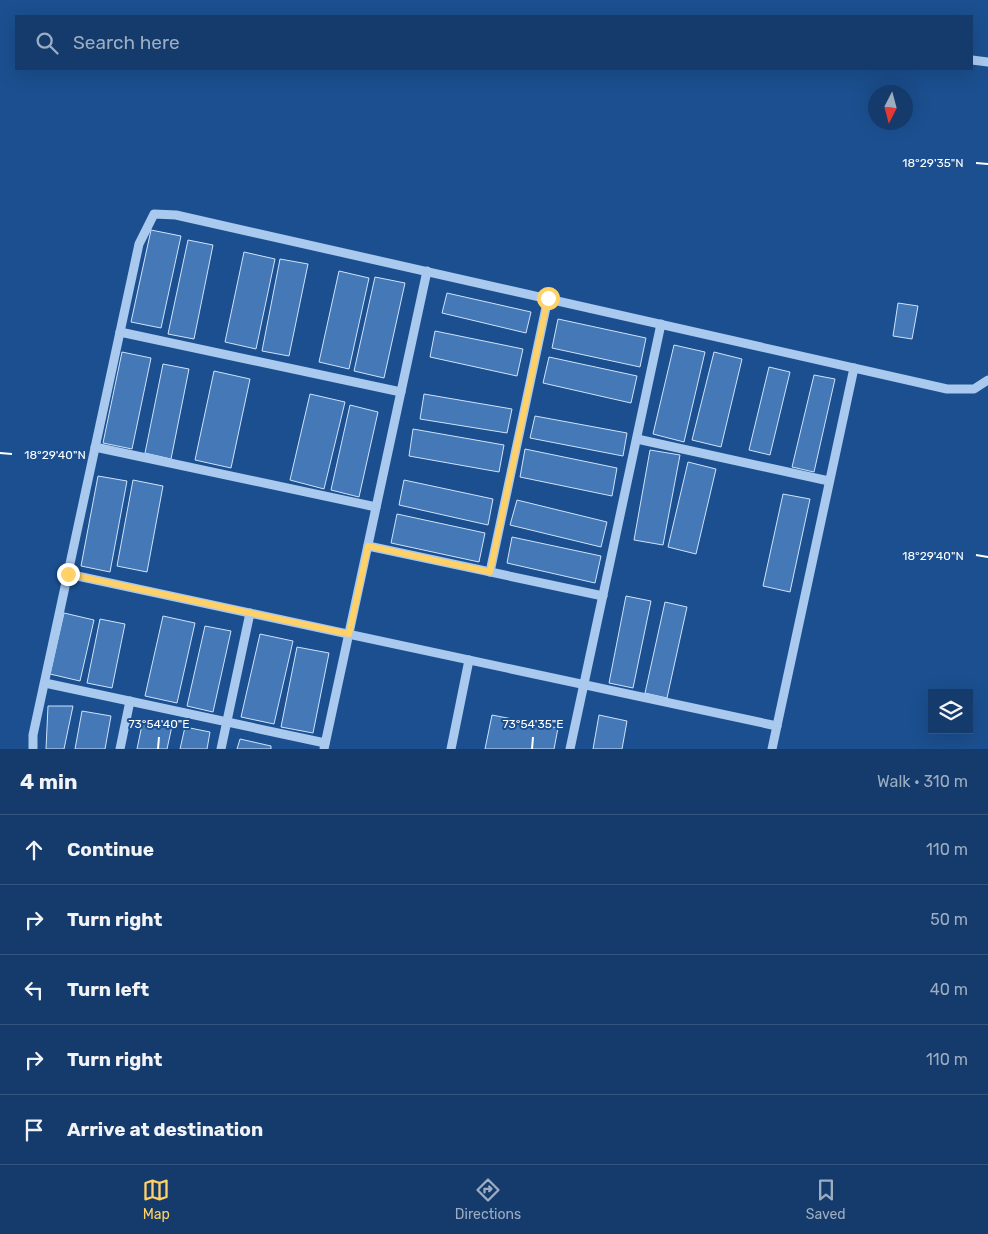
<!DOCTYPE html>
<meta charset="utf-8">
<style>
:root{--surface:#143b6b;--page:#214673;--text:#f1f3f6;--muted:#9dadc1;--line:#33557e;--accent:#ffd166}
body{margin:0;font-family:Rubik,sans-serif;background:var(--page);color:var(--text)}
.controls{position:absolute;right:15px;bottom:15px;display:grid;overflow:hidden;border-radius:0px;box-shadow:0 5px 20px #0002}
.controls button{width:45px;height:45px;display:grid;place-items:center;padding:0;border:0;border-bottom:1px solid var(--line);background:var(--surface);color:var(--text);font:25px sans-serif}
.compass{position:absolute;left:868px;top:85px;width:45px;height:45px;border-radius:50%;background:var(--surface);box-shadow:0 5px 20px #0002;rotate:186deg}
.stop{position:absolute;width:15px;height:15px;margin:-11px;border:4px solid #ffd166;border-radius:50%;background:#fff}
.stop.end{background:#ffd166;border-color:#fff;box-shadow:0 1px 5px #0008}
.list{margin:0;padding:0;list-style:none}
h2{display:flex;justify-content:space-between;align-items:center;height:65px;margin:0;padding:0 20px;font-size:21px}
h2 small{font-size:16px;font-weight:400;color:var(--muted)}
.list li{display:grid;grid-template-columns:32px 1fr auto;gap:15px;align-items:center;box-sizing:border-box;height:70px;padding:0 20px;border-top:1px solid var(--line)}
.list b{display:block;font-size:19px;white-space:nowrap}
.list em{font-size:16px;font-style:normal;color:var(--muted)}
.icon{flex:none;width:28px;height:28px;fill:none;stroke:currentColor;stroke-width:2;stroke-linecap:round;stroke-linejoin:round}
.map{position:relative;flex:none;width:988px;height:749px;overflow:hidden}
.search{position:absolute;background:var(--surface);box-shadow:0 5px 20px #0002;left:15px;right:15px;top:15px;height:55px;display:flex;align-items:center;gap:12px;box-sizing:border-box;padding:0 18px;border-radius:0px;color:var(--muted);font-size:19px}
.sheet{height:415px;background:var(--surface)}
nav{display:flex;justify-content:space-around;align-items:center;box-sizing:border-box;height:70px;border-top:1px solid var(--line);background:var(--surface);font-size:14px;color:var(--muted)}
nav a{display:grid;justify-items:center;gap:2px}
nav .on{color:var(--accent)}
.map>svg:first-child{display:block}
.building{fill:#4478b7;stroke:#cfe3fa}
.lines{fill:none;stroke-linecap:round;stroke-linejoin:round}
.minor{stroke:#a9c9ee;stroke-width:9}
.route{stroke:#ffd166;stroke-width:6}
.ticks{fill:none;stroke:#fff;stroke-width:2}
.ticks-label{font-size:12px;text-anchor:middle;fill:#fff;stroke:#1b4f8f;stroke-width:4;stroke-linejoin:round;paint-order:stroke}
</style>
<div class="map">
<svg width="988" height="749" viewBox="0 0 988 749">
<rect width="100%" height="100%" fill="#1b4f8f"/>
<!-- building -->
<g class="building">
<path d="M151,230l30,6 -20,92 -30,-6z"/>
<path d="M188,240l25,5 -19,94 -26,-5z"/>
<path d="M244,252l31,7 -19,90 -31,-7z"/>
<path d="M280,259l28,5 -19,92 -27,-5z"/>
<path d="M339,271l30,7 -20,91 -30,-7z"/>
<path d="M375,277l30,6 -21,95 -30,-7z"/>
<path d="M447,293l84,19 -5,21 -84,-20z"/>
<path d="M898,303l20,3 -6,33 -19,-3z"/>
<path d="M558,319l88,19 -6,29 -88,-19z"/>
<path d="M435,331l88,18 -6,27 -87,-19z"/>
<path d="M674,345l31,7 -21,90 -31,-8z"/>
<path d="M122,352l29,6 -19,91 -29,-6z"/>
<path d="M714,352l28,7 -21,88 -29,-7z"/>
<path d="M549,357l88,19 -6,27 -88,-20z"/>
<path d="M163,364l26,5 -18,90 -26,-6z"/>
<path d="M769,367l21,5 -20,83 -21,-5z"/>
<path d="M214,371l36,8 -19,89 -36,-8z"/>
<path d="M814,375l21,4 -21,93 -22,-5z"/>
<path d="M310,394l35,8 -21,87 -34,-9z"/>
<path d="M424,394l88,15 -5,24 -87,-14z"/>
<path d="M350,405l28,7 -19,85 -28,-7z"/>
<path d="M535,416l92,17 -4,23 -93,-18z"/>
<path d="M413,429l91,16 -5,27 -90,-16z"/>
<path d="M525,449l92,19 -5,28 -92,-19z"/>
<path d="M650,450l30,5 -17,90 -29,-5z"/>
<path d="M688,462l28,7 -20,85 -28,-7z"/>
<path d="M98,476l29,5 -17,91 -29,-6z"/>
<path d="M133,480l30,6 -16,86 -30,-6z"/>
<path d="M404,480l89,19 -5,26 -89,-20z"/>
<path d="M783,494l27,5 -20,93 -27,-6z"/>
<path d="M517,500l90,22 -6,25 -91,-22z"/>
<path d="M397,514l88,19 -6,29 -88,-19z"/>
<path d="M512,537l89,19 -6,27 -88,-20z"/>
<path d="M626,596l25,5 -18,87 -24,-5z"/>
<path d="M665,602l22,5 -20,91 -22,-5z"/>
<path d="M64,613l30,7 -14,61 -30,-7z"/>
<path d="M163,616l32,7 -18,80 -32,-7z"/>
<path d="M100,619l25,5 -13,64 -25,-5z"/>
<path d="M205,626l26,5 -18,81 -26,-6z"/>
<path d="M260,634l33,7 -19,83 -33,-7z"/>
<path d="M297,647l32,6 -16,80 -32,-6z"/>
<path d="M48,706h25l-9,43h-18z"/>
<path d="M82,711l29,5 -6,33h-30z"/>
<path d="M492,715l66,13 -4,21h-69z"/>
<path d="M599,715l28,6 -5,28h-29z"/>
<path d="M143,720l29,6 -5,23h-30z"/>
<path d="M185,727l25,5 -3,17h-27z"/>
<path d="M240,739l31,7v3h-34z"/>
</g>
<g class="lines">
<!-- minor -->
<g class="minor">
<path d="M972,60l16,2"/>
<path d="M120,332l281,60"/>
<path d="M637,439l192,42"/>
<path d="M95,447l281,60"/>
<path d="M368,546l235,50"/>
<path d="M490,572l58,-274"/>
<path d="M68,574l709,152"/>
<path d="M45,683l280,60"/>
<path d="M33,749v-14l106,-491 15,-30 22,1 771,174h27l14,-9"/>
<path d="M120,749l10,-48"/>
<path d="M221,749l29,-136"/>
<path d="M324,749l103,-478"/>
<path d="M451,749l18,-89"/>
<path d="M570,749l91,-425"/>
<path d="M772,749l82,-381"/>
</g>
</g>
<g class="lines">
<!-- route -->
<path class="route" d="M68,574l281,60 19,-88 122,26 58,-274"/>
</g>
<!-- ticks -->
<path class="ticks" d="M976,163l12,1M0,453l12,1M976,555l12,2M158,749l1,-12M532,749l1,-12"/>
<g class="ticks-label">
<text x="933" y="167">18°29'35"N</text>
<text x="55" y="459">18°29'40"N</text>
<text x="933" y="560">18°29'40"N</text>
<text x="159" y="728">73°54'40"E</text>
<text x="533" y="728">73°54'35"E</text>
</g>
</svg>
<div class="controls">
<button><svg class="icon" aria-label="layers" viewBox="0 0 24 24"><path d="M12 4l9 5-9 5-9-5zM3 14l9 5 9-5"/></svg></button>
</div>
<svg class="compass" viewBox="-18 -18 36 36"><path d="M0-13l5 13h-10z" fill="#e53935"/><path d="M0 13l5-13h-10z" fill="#9dadc1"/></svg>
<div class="stop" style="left:548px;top:298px"></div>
<div class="stop end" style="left:68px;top:574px"></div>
<div class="search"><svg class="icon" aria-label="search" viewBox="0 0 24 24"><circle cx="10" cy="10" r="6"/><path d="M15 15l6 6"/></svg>Search here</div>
</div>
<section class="sheet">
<h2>4 min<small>Walk · 310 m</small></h2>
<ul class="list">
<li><svg class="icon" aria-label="ahead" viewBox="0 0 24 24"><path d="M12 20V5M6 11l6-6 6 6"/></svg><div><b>Continue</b></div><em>110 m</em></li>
<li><svg class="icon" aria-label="right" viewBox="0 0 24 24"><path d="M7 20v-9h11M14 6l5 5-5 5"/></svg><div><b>Turn right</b></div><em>50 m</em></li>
<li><svg class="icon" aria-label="left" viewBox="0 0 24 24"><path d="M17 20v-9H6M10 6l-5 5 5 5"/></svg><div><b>Turn left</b></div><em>40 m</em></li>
<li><svg class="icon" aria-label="right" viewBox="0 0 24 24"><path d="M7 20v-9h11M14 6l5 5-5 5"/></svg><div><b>Turn right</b></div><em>110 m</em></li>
<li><svg class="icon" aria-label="arrive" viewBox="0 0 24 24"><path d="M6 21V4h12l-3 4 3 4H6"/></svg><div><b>Arrive at destination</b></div></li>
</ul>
</section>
<nav>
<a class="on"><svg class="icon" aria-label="map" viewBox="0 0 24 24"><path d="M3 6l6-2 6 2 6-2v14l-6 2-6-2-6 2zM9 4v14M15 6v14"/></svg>Map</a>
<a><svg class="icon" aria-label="directions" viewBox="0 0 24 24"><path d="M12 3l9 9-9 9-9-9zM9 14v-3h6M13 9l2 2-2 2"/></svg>Directions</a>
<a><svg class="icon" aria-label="saved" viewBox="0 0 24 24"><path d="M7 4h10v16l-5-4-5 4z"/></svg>Saved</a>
</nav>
